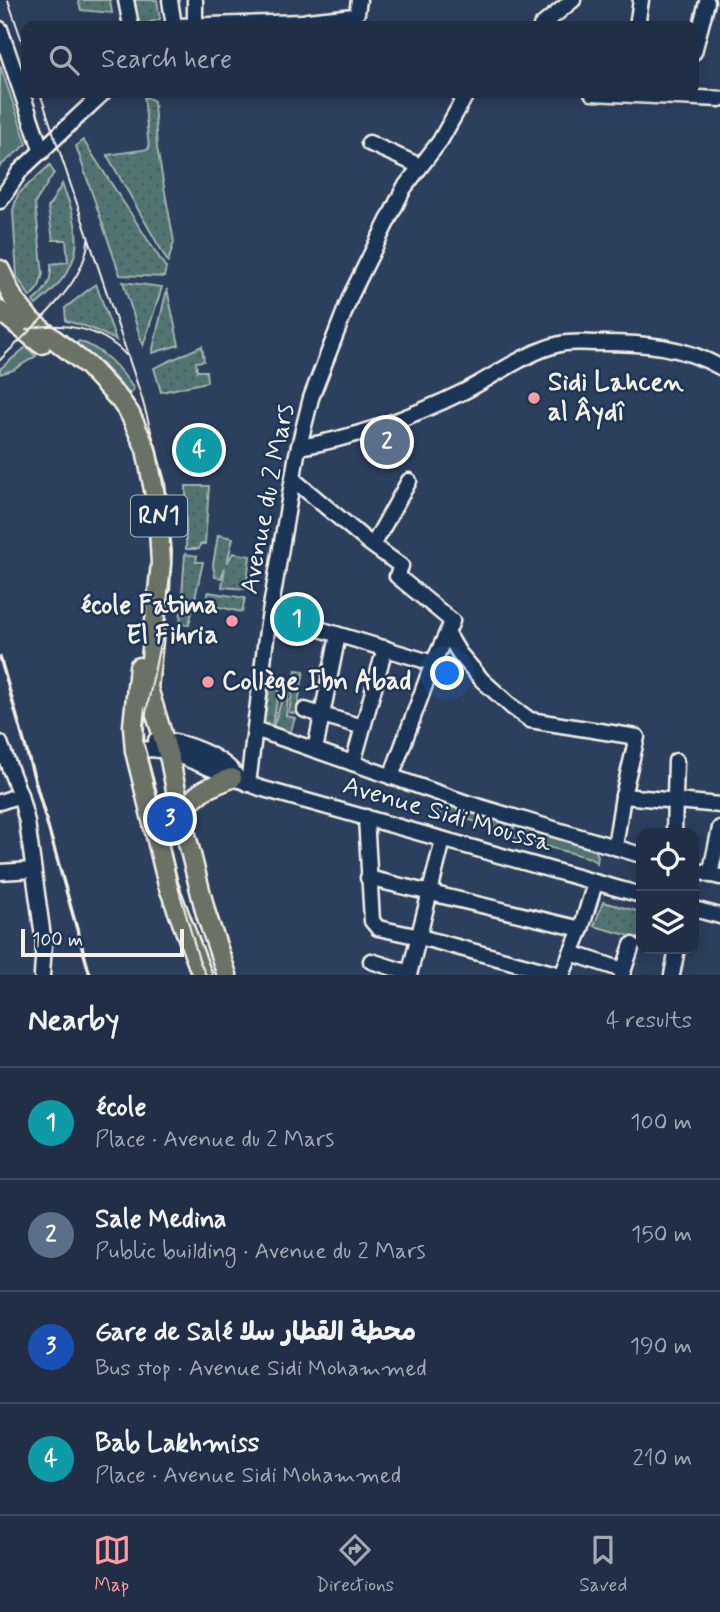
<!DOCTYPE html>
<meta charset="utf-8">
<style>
:root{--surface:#212f46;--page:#2d3b51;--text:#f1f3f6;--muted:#a2a9b3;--line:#3e4a5f;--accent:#ff9aa2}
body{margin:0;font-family:Mynerve,"Playpen Sans Arabic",sans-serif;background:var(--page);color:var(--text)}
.controls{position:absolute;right:21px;bottom:21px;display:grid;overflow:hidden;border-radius:14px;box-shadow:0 4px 18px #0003}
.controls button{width:63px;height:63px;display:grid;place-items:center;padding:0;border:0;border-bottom:2px solid var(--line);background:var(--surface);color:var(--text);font:35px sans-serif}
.scale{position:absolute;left:21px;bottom:18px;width:163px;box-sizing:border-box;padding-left:7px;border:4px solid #f4f1e8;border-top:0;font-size:19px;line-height:24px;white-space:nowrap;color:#f4f1e8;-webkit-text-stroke:5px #1d3557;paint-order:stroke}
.you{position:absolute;left:448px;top:674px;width:24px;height:24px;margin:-18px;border:5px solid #fff;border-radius:50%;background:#1a73e8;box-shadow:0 0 0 10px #1a73e833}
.badge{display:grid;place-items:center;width:46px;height:46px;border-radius:50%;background:var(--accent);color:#fff;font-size:23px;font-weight:700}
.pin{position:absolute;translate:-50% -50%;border:4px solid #fff;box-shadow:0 2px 7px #0006}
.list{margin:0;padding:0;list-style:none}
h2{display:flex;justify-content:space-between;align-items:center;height:91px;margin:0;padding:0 28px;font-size:30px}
h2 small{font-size:23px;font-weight:400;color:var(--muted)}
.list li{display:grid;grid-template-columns:46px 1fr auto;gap:21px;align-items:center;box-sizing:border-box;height:112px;padding:0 28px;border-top:2px solid var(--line)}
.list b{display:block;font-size:26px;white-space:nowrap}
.list p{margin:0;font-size:23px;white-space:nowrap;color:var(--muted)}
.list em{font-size:23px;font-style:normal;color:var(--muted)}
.icon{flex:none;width:38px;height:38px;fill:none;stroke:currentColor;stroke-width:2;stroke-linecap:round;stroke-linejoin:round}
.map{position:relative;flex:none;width:720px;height:975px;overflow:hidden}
.search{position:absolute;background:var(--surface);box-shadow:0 4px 18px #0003;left:21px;right:21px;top:21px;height:77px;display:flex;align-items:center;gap:18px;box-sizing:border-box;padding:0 24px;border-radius:14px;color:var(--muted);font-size:26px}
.sheet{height:539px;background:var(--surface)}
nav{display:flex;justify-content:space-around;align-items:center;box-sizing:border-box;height:98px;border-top:2px solid var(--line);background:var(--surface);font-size:19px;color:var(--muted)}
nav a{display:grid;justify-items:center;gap:4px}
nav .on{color:var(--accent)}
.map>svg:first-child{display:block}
.grass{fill:#527373;stroke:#a3b2ae;stroke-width:2}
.garden{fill:url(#garden-dots);stroke:#a3b2ae;stroke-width:2}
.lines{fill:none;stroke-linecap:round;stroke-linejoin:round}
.minor-casing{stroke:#f4f1e8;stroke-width:19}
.major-casing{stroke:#f4f1e8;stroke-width:23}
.minor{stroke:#1d3557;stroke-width:14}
.major{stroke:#6a7266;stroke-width:18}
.tram{stroke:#f4f1e8;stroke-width:2}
.rail{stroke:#f4f1e8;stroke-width:3.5}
.poi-dot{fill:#ff9aa2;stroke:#1d3557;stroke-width:2.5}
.labels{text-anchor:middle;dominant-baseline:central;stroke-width:5;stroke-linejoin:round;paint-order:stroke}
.shield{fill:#1d3557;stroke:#b4b9bc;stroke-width:2}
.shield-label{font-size:24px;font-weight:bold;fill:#f4f1e8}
.poi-label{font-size:26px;font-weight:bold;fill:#f4f1e8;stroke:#1d3557;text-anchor:start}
.street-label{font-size:26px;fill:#f4f1e8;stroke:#1d3557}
</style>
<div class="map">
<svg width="720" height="975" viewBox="0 0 720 975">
<defs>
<pattern id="garden-dots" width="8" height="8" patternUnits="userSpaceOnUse" patternTransform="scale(1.75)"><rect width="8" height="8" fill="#527373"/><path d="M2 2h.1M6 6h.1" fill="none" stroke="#4d5b5a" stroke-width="1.8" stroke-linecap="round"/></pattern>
</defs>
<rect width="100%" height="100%" fill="#2c3f5d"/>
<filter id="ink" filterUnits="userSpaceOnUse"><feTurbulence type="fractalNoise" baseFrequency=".0143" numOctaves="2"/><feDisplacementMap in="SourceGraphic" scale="14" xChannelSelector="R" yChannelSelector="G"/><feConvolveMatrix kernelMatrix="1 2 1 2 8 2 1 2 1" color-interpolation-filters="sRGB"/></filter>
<g filter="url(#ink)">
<!-- grass -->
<g class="grass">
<path d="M0,65l27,79 -27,22z"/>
<path d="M26,347l10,9 -23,14 -13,4v-5z"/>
<path d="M439,802l76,23 -2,8 7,2 3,-8 72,22 3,7 -1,7 -7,-5 -87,-23c-6,-7 -40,-19 -50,-18 -7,0 -10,2 -17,0z"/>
</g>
<!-- garden -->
<g class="garden">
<path d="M78,0h32l2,13 -31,-3z"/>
<path d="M134,0h23l3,19 -21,7z"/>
<path d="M144,96l10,5 3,47 17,94 -6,20 -61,-107 42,-6z"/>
<path d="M83,140l83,128 -2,9 -44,-2 -44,-129z"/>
<path d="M50,165l4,8 -19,30 8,71 -4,13 -9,10 -13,-20 -4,-67 5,-16z"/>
<path d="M62,184c23,55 22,82 -26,121l-3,-4c13,-10 19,-20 18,-37l17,-2 -2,-22h-13l-5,-32z"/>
<path d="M123,282l39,5 -19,59z"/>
<path d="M96,284l20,56 -28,-13 -22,-6 -1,-13z"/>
<path d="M167,289l12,56 -27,8z"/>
<path d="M79,341c25,9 40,26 55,48l-5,5 -27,-30 -26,-20z"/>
<path d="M202,346l2,15 -8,1 1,9h9l1,11 -46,10 -7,-24z"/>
<path d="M186,486h23l-4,58h-5l-1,5h-13z"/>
<path d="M218,535l15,3 -6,25 6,-10 17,3 -4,33 -24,-2 3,-20 -4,11 -6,-1 -2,-12z"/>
<path d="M185,554l12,2 -1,6h7l-14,63 -9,-1z"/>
<path d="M208,592l37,6 -3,14 -36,-8z"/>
<path d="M296,670l8,1 -8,43 -7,-2z"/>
<path d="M271,680l10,2 -9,44 -9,-2z"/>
<path d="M289,689l-3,27 9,2 -5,15 -17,-6 12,-37z"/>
<path d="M603,902l38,10v27l-47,-13z"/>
</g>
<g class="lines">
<!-- minor casing -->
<g class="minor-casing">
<g id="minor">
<path d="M126,0l5,26"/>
<path d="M170,0l4,26"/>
<path d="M307,21l47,-5 3,-3 2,-13"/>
<path d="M195,25v-25"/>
<path d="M179,26l124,-4 16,4"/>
<path d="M541,26l32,-26"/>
<path d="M637,26l4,-26"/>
<path d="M0,29l42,123"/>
<path d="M694,52l13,-50"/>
<path d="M592,93l128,6"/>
<path d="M369,143l51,23"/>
<path d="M0,201l20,-30 83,-78"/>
<path d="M299,447c56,-9 115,-31 166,-56 30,-15 61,-39 95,-47 13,-3 28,-1 42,-1 43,0 80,3 118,24"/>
<path d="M294,480l74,62 33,24 -4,10 55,45 -5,12 12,20 23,27 30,27 18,13 107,17 -14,59 -8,51"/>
<path d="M373,545l36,-64"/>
<path d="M316,628l117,35"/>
<path d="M305,710l58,17"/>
<path d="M255,729l212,74 174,52"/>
<path d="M156,740c25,-1 70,17 83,40"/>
<path d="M0,743l20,52 7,27 17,122 -2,31"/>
<path d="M315,750l23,-115"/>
<path d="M135,751l16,-2 16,2 93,37 381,107"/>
<path d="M353,763l32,-115"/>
<path d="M391,777l42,-114 14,-30"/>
<path d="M248,784l19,-154 30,-176 14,-56 40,-103 53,-107 36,-47 27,-48"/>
<path d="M623,796l97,9"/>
<path d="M0,802l20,-7"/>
<path d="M366,817l6,104 6,7 42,9 140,38"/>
<path d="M674,833l2,-72"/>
<path d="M694,870l26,7"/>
<path d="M0,872l33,-2"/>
<path d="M710,875l10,-47"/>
<path d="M368,878l213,51"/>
<path d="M694,909l26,7"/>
<path d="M571,953l52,17"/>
<path d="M371,961l38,12"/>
<path d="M409,975l34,-135"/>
<path d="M562,975l19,-46 14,-46"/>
<path d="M622,975l10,-30"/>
<path d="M672,975l5,-26"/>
</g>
</g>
<!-- major casing -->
<g class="major-casing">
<g id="major">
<path d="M0,270l13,28 18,23 57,45 32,34 10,14 16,35 12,62 3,52 -13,125 22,72 11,55 25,99 21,61"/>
<path d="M0,311l41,33"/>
<path d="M139,667l-6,59 2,25 33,134 34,90"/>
<path d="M181,815c15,-24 25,-27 51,-37"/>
</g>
</g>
<!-- minor -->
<use href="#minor" class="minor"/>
<!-- major -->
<use href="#major" class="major"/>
<!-- tram -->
<g class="tram">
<path d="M8,0l18,53"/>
<path d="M40,93l101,302 24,86 7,70 -2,42 -25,125 -2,23 22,81 12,61 22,77 7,15"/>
<path d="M26,330c35,-10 75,-2 100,25"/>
<path d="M0,360c30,-31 86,-75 88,-120"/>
</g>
<!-- rail -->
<path class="rail" d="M0,657l90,318"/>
</g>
</g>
<!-- markers -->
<g class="poi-dot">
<circle cx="534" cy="398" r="7"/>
<circle cx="232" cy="621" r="7"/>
<circle cx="208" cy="682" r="7"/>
</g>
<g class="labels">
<!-- shield labels -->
<rect class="shield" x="131" y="495.5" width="56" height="41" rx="5"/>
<g class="shield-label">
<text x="159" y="516">RN1</text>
</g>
<!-- poi labels -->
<g class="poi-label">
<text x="548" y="383">Sidi Lahcen<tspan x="548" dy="30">al Âydî</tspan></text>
<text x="218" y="606" text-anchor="end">école Fatima<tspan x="218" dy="30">El Fihria</tspan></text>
<text x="222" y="682">Collège Ibn Abad</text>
</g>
<!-- street labels -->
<g class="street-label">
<text transform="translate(268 499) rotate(-79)">Avenue du 2 Mars</text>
<text transform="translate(447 815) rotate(16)">Avenue Sidi Moussa</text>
</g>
</g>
</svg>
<div class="controls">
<button><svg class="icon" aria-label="locate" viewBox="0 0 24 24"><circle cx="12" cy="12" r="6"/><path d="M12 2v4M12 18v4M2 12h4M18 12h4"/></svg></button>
<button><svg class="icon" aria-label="layers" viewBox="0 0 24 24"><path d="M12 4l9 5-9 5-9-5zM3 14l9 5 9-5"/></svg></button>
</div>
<div class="scale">100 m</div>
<div class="you"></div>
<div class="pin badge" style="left:297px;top:619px;background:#0f9aa8">1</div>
<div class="pin badge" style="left:387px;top:442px;background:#5c6f8a">2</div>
<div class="pin badge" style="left:170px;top:819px;background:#1a4fb4">3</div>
<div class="pin badge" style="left:199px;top:450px;background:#0f9aa8">4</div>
<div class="search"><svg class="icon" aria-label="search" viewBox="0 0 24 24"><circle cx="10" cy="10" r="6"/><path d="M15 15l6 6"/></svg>Search here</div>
</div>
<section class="sheet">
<h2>Nearby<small>4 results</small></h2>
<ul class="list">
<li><span class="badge" style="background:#0f9aa8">1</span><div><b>école</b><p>Place · Avenue du 2 Mars</p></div><em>100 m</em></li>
<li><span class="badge" style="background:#5c6f8a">2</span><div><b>Sale Medina</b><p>Public building · Avenue du 2 Mars</p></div><em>150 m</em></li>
<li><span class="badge" style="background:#1a4fb4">3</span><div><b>Gare de Salé محطة القطار سلا</b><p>Bus stop · Avenue Sidi Mohammed</p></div><em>190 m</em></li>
<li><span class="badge" style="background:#0f9aa8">4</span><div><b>Bab Lakhmiss</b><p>Place · Avenue Sidi Mohammed</p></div><em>210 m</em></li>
</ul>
</section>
<nav>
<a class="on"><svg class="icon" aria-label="map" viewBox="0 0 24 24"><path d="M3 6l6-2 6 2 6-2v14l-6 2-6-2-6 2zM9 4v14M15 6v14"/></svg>Map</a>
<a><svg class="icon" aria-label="directions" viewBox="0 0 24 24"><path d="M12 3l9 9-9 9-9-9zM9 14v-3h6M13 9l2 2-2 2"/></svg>Directions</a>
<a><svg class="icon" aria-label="saved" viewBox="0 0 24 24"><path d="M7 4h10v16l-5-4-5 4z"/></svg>Saved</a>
</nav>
